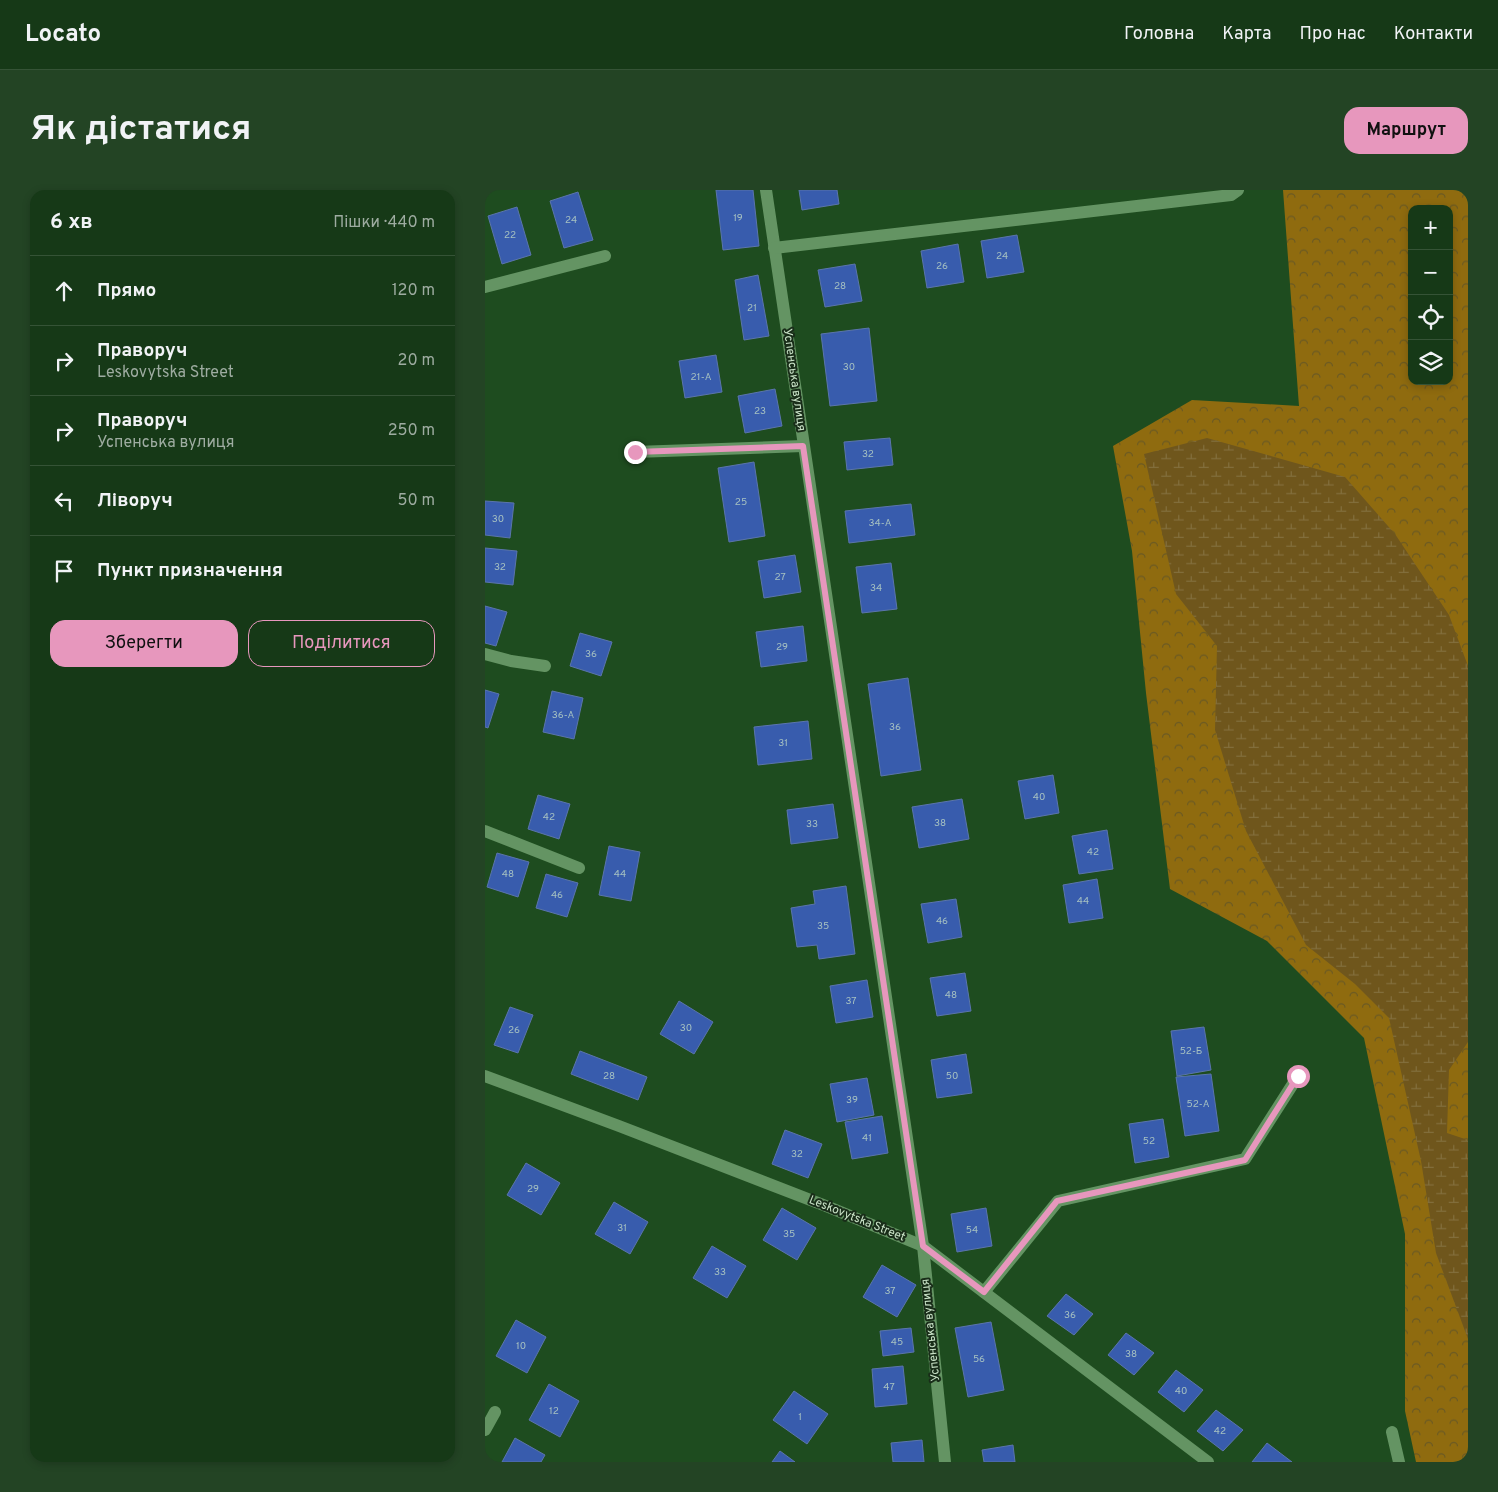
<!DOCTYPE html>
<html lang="uk">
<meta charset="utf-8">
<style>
:root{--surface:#163917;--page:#234424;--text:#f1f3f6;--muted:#9eaca1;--line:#355336;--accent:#e797bd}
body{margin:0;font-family:Overpass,sans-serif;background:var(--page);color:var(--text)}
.controls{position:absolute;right:15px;top:15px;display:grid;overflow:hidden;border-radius:10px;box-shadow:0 2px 8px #0003}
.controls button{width:45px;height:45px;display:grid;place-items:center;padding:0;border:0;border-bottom:1px solid var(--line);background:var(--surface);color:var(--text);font:25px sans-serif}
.stop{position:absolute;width:15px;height:15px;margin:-11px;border:4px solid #e797bd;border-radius:50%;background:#fff}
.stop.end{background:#e797bd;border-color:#fff;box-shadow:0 1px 5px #0008}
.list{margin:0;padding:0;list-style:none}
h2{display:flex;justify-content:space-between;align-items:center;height:65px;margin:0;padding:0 20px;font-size:21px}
h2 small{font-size:16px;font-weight:400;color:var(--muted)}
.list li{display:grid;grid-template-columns:32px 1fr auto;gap:15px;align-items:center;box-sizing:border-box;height:70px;padding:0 20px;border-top:1px solid var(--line)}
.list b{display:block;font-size:19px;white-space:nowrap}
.list p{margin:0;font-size:16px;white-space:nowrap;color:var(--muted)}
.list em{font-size:16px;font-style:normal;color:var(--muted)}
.actions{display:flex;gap:10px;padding:15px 20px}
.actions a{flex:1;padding:11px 0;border:1px solid var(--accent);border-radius:15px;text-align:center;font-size:18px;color:var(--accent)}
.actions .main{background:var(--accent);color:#111}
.icon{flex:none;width:28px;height:28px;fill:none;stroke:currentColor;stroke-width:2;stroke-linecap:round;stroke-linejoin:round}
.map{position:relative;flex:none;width:983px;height:1272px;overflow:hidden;border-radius:15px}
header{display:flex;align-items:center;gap:30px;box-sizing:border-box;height:70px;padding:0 25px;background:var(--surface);border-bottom:1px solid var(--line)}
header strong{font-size:24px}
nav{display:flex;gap:28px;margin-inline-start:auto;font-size:18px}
.intro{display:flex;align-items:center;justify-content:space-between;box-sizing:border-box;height:120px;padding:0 30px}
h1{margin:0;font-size:35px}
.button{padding:12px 22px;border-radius:15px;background:var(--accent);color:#111;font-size:18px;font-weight:700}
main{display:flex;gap:30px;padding:0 30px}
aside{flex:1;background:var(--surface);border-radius:15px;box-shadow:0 2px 8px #0003}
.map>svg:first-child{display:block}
.forest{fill:url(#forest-crowns);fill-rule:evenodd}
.wetland{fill:url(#wetland-marsh)}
.building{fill:#385cad;stroke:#5b75ab}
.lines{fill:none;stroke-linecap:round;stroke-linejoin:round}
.lane{stroke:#649463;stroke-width:12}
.street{stroke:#649463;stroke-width:12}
.secondary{stroke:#649463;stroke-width:12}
.route{stroke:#e797bd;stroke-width:6}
.labels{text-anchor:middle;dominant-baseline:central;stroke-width:4;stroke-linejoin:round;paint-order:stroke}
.number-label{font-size:10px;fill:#a6c1c1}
.street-label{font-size:12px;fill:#cae3c8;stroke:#192d19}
</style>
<header>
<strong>Locato</strong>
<nav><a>Головна</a><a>Карта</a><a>Про нас</a><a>Контакти</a></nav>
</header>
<div class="intro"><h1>Як дістатися</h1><a class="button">Маршрут</a></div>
<main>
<aside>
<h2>6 хв<small>Пішки · 440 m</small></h2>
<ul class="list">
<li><svg class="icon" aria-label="ahead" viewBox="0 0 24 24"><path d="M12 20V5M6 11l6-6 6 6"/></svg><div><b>Прямо</b></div><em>120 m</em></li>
<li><svg class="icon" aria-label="right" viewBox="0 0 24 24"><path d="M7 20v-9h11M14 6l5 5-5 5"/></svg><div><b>Праворуч</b><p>Leskovytska Street</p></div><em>20 m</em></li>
<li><svg class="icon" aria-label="right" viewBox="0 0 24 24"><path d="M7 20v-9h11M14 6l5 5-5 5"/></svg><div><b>Праворуч</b><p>Успенська вулиця</p></div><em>250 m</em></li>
<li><svg class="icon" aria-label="left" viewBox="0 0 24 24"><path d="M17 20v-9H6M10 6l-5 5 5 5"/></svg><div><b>Ліворуч</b></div><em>50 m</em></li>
<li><svg class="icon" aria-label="arrive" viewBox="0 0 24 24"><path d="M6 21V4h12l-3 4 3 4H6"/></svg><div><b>Пункт призначення</b></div></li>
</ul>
<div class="actions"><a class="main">Зберегти</a><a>Поділитися</a></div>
</aside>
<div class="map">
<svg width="983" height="1272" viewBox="0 0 983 1272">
<defs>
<pattern id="forest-crowns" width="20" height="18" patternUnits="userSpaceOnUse" patternTransform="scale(1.25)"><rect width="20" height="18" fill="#8f6b0f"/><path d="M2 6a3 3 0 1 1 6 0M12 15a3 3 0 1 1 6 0" fill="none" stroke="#6a5923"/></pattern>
<pattern id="wetland-marsh" width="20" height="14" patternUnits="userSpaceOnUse" patternTransform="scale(1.25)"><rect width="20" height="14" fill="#6f561c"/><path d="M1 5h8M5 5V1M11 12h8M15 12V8" fill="none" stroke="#826e3c"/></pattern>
</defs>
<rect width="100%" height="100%" fill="#1e4c1f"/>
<!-- forest -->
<path class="forest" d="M798,0h185v1272h-52l-11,-51v-177l-41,-196 -97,-97 -97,-52 -24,-196 -14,-142 -19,-105 79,-46 107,6zM927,19h37v172h-37z"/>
<!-- wetland -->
<path class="wetland" d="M722,248l138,39 50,57 54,81 19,51v376l-19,28 -2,63 21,7v199l-32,-86 -15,-92 -32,-143 -34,-34 -49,-39 -60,-114 -31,-101 2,-84 -41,-52 -32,-140z"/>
<!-- building -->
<g class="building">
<path d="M231,0h37l6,56 -36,4z"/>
<path d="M314,0h38l2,14 -37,6z"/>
<path d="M93,2l15,48 -29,8 -14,-47z"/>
<path d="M32,17l14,48 -29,9 -14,-48z"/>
<path d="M532,45l7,37 -37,6 -6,-37z"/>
<path d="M473,54l6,38 -37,6 -6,-37z"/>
<path d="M370,74l7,37 -37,6 -7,-37z"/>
<path d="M273,85l11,61 -25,4 -9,-60z"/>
<path d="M384,138l8,73 -47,5 -9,-72z"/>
<path d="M231,165l6,37 -37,6 -6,-37z"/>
<path d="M290,199l7,37 -37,7 -7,-37z"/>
<path d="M405,248l3,27 -46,5 -3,-28z"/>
<path d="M269,272l11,74 -36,6 -11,-74z"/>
<path d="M0,311l29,2 -4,35 -25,-3z"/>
<path d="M426,314l4,31 -66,8 -4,-32z"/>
<path d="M0,358l32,3 -4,34 -28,-3z"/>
<path d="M310,365l6,37 -37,6 -6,-37z"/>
<path d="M406,373l6,46 -35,4 -6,-46z"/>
<path d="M0,416l22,6 -11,34 -11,-3z"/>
<path d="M318,436l4,35 -46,6 -5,-35z"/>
<path d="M95,443l32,9 -11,34 -31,-10z"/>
<path d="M423,488l13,92 -40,6 -13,-92z"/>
<path d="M0,500l14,4 -11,34 -3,-1z"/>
<path d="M67,501l31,7 -9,41 -31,-7z"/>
<path d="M323,531l4,38 -54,6 -4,-38z"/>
<path d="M568,585l6,38 -34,6 -7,-38z"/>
<path d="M53,605l32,9 -11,35 -31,-10z"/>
<path d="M477,609l7,40 -50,9 -7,-41z"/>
<path d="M348,614l5,34 -47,6 -4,-34z"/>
<path d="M622,640l6,39 -34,5 -7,-38z"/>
<path d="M124,656l31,6 -9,49 -32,-6z"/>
<path d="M12,663l32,9 -11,35 -31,-10z"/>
<path d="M61,684l32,9 -11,34 -31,-9z"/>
<path d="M612,689l6,39 -34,5 -6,-38z"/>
<path d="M361,696l9,68 -36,5 -2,-14 -20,2 -6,-39 24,-4 -2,-13z"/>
<path d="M471,709l6,38 -34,6 -7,-39z"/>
<path d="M480,783l6,38 -34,5 -7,-38z"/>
<path d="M382,790l6,37 -37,6 -6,-37z"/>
<path d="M194,811l34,21 -19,32 -34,-20z"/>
<path d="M25,817l23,8 -15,38 -24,-8z"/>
<path d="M719,837l7,43 -34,6 -6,-45z"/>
<path d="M95,861l67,26 -9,23 -67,-26z"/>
<path d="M481,864l6,39 -35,5 -6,-38z"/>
<path d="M726,884l8,57 -34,5 -9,-59z"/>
<path d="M382,888l7,37 -37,7 -7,-38z"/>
<path d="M397,926l6,37 -36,6 -7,-37z"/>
<path d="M678,929l6,38 -34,6 -6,-39z"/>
<path d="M300,940l37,14 -14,34 -36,-14z"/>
<path d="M41,973l34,20 -19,32 -34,-20z"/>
<path d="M129,1012l34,20 -18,32 -35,-20z"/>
<path d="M297,1018l34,20 -19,32 -34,-20z"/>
<path d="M501,1018l6,38 -35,6 -6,-38z"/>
<path d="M227,1056l34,20 -19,32 -34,-20z"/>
<path d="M397,1075l34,20 -19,32 -34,-20z"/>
<path d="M581,1104l27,20 -19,21 -27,-19z"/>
<path d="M31,1130l30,17 -19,36 -31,-17z"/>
<path d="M506,1132l13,68 -36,7 -13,-69z"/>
<path d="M426,1138l3,24 -31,4 -3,-25z"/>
<path d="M641,1143l28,20 -20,22 -26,-20z"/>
<path d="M418,1176l4,38 -32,3 -3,-38z"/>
<path d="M691,1180l27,20 -19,22 -26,-20z"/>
<path d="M64,1194l30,17 -19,36 -31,-17z"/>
<path d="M309,1201l34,23 -21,30 -34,-24z"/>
<path d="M731,1220l27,20 -20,21 -26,-20z"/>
<path d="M30,1248l30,17 -4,7h-39z"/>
<path d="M437,1250l2,22h-31l-2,-19z"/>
<path d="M782,1253l25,19h-40z"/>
<path d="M528,1255l2,17h-31l-2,-12z"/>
<path d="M295,1261l15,11h-23z"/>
</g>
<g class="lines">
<!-- lane -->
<g class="lane">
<path d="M0,97l120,-31"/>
<path d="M150,262l168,-6"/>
<path d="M0,641l94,37"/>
<path d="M499,1102l74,-91 187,-42 53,-83"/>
<path d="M907,1242l7,30"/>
</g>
<!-- street -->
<g class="street">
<path d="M281,0l157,1056 22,216"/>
<path d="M289,58l457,-53 7,-5"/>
<path d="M0,464l26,7 34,5"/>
<path d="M0,1240l10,-18"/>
</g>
<!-- secondary -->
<path class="secondary" d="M0,886l134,50 207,80 97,40 285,216"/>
</g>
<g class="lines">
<!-- route -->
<path class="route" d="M150,262l168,-6 120,800 61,46 73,-91 188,-41 53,-84"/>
</g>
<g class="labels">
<!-- number labels -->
<g class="number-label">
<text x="253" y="28">19</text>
<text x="86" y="30">24</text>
<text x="25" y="45">22</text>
<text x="517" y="66">24</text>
<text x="457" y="76">26</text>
<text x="355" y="96">28</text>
<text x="267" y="118">21</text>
<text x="364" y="177">30</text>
<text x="216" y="187">21-А</text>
<text x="275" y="221">23</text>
<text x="383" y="264">32</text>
<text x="256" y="312">25</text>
<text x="13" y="329">30</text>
<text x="395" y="333">34-А</text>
<text x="15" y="377">32</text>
<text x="295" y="387">27</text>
<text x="391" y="398">34</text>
<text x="297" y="457">29</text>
<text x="106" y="464">36</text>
<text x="78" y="525">36-А</text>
<text x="410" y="537">36</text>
<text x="298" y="553">31</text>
<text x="554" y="607">40</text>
<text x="64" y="627">42</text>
<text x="455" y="633">38</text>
<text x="327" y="634">33</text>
<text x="608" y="662">42</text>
<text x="23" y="684">48</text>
<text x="135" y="684">44</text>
<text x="72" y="705">46</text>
<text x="598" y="711">44</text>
<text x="457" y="731">46</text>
<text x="338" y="736">35</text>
<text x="466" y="805">48</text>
<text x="366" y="811">37</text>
<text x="201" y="838">30</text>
<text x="29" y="840">26</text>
<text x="706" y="861">52-Б</text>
<text x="124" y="886">28</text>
<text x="467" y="886">50</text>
<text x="367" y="910">39</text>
<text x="713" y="914">52-А</text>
<text x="382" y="948">41</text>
<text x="664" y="951">52</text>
<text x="312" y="964">32</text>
<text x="48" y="999">29</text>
<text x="137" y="1038">31</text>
<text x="487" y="1040">54</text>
<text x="304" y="1044">35</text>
<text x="235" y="1082">33</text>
<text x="405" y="1101">37</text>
<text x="585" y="1125">36</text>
<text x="412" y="1152">45</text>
<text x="36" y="1156">10</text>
<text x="646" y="1164">38</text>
<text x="494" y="1169">56</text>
<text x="404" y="1197">47</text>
<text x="696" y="1201">40</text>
<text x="69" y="1221">12</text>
<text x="315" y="1227">1</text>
<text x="735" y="1241">42</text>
</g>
<!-- street labels -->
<g class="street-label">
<text transform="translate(309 190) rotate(82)">Успенська вулиця</text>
<text transform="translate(372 1029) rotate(22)">Leskovytska Street</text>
<text transform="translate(446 1140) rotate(-96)">Успенська вулиця</text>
</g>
</g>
</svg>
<div class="controls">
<button>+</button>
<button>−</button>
<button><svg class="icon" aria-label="locate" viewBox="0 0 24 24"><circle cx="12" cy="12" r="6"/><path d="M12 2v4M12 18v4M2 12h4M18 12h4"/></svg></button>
<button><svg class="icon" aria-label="layers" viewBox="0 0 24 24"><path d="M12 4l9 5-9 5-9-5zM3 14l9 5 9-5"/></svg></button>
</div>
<div class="stop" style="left:813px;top:886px"></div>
<div class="stop end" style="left:150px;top:262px"></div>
</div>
</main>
